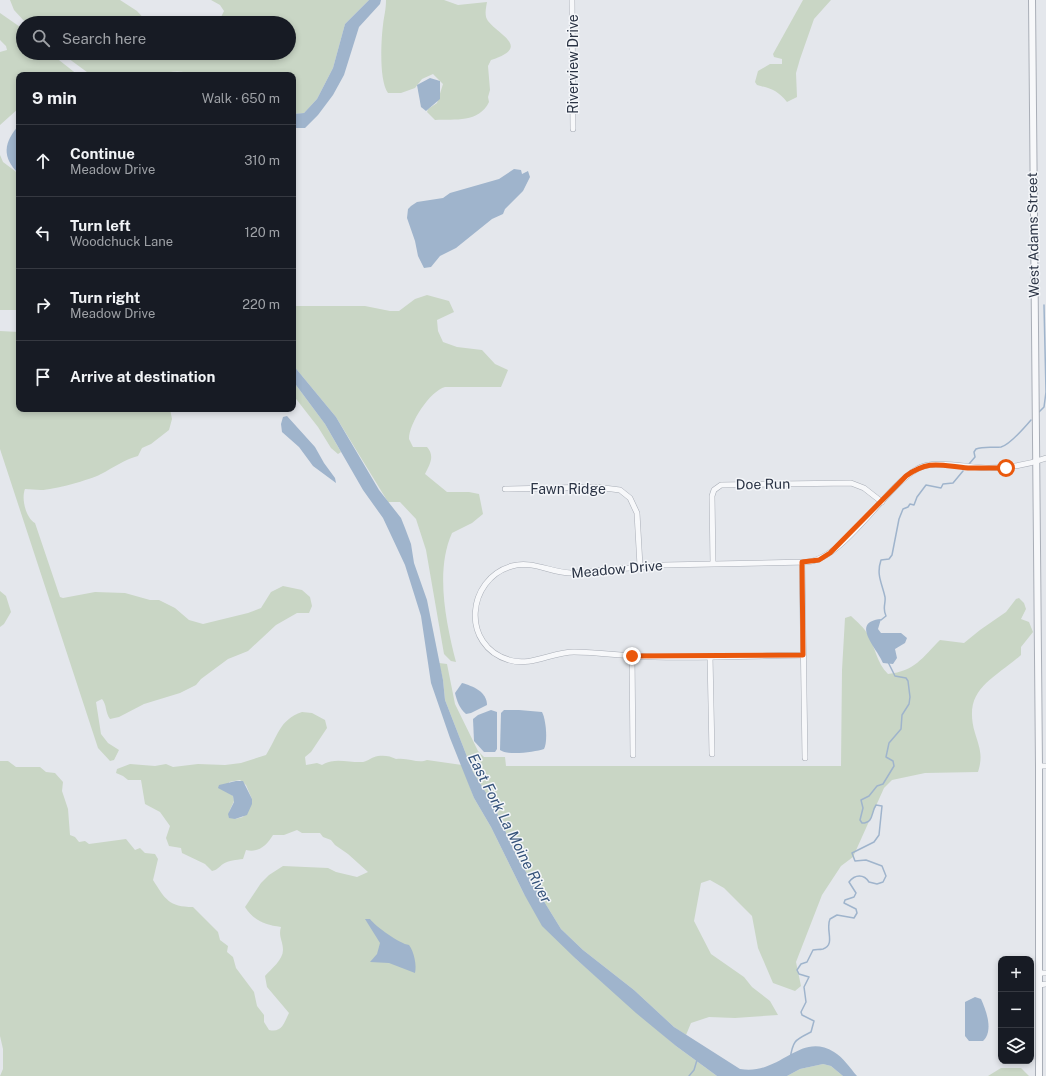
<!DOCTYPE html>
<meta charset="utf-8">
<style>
:root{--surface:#171b24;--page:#242831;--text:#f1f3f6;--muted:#9ea1a6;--line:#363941}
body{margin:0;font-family:"Public Sans",sans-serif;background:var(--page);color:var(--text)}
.controls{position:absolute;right:12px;bottom:12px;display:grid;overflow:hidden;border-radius:8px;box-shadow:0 2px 6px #0003}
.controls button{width:36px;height:36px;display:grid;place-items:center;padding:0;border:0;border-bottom:1px solid var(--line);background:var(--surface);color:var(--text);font:20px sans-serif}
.stop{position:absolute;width:12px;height:12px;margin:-9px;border:3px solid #ea580c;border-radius:50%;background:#fff}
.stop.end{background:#ea580c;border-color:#fff;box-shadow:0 1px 4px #0008}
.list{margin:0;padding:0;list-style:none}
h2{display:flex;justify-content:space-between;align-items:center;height:52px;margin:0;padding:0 16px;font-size:17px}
h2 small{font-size:13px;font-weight:400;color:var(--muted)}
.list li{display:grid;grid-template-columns:26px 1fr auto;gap:12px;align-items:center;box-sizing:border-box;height:72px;padding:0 16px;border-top:1px solid var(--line)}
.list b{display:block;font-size:15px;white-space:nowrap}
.list p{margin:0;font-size:13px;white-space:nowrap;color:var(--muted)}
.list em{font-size:13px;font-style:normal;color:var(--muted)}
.icon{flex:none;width:22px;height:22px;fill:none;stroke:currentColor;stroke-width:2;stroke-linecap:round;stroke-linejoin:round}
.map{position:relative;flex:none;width:1046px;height:1076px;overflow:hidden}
.search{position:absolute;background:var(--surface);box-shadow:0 2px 6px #0003;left:16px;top:16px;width:280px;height:44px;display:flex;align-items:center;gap:10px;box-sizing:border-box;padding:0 14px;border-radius:22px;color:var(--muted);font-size:15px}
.panel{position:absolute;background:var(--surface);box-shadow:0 2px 6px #0003;left:16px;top:72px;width:280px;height:340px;border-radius:8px}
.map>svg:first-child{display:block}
.green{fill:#c9d6c5;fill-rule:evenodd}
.water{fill:#9fb4cc}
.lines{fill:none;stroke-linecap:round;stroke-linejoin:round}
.stream{stroke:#9fb4cc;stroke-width:1.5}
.minor-casing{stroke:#a9aeb7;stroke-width:6}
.tertiary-casing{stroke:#a9aeb7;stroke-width:8}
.minor{stroke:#f7f8fa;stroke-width:5}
.tertiary{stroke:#f7f8fa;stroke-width:6}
.route{stroke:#ea580c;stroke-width:5}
.labels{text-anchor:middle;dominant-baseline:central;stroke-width:3;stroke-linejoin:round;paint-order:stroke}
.street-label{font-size:14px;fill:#2b3445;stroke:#f4f6f9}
.water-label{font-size:15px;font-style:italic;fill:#34527a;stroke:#f4f6f9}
</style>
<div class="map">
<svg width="1046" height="1076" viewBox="0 0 1046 1076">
<rect width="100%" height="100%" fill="#e4e7ec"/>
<!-- green -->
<g class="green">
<path d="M10,0h110l17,11 11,12h-122l-12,-13z"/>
<path d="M211,0h158l-24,24 -12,44 -16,31 -13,14 -11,1v-39h-98c-11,-4 -23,-5 -34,0h-70l-30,-22h228v-30h-74l5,-4 4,-8 -4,-6z"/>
<path d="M386,0h58l14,5 29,-3c-1,6 -3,14 1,19 12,15 43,26 3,39l-3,6 2,24 -2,7 1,5c-10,21 -34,17 -54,18l-8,-8 1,-3 9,-6 6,-19 -10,-10 -11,5 -7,9 -14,5h-13c-9,-12 -7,-52 -5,-68 1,-9 3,-15 3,-25z"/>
<path d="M803,0h28l-17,19 -14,40 -4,14 1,24 -10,5c-10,-12 -15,-13 -30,-17l-2,-3 3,-11 12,-7h12v-5l-8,-2 -1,-3z"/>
<path d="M0,13l23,16v24h27l28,22h-59v33l-19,17v-73l7,-2 -1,-4 -6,-6z"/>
<path d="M0,155l3,7 16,12v136h-19z"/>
<path d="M427,295l22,6 5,11 -17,8 1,11 5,11 14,5 25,3 13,14 13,6 -7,17h-56c-15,4 -36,36 -36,52 1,2 3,6 4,8h14c8,9 3,17 -2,27l22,18h22l10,2 4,20 -11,9 -20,10c-17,38 -6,90 4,129l-5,-1 -7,-7 -18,-104 -10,-31 -16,-17h-12l-52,-85 -43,-52v-59h72l25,5h9l16,-12z"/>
<path d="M0,331l19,1v77h151l2,10 -3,11 -18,14 -9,4 -4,8c-13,3 -25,12 -37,18 -11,6 -48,16 -60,16 -6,0 -11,-1 -16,-1 -4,10 1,29 10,34l25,74 3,1 32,-6 30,1 25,7h9l16,8 14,12 14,4 45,-11 13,-5 10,-16 12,-6 19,4 8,7 2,9 -3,7h-12l-21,12 -28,26 -20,8 -27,20 -5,6 -16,8 -36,11 -25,13 -9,2c-5,-7 -3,-14 -8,-20l-6,3 5,32 7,9 11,7 -5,10 -4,1 -12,-13 -98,-299z"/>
<path d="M293,381l32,43 16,28 -3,2 -7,-6 -13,-21 -25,-32z"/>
<path d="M0,591l6,5 5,16 -7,12 -4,3z"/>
<path d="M1019,598l5,5 2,6 -5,10 8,3 4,10 -12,15v8c-28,25 -59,34 -46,78 5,16 8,23 3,39l-53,1 -33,7 -8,8 -31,69 -12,9 -19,29 -26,67 5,24 -6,5 -22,-8 -15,-35 -6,-32 -28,-28 -14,-8 -9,3 -7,38 17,33 33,23 8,10 18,14 8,14 -43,3 -26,-1 -18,6 -5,12 -12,-8 -40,-37 -51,-40 -22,-21 -43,-70 -25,-55 -20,-32 -28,-72 -2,-20 -4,-17 8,1 8,40 23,47 6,6h21l1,9h335l1,-96 3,-52 6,-2c6,6 14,12 17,19 8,13 8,27 20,39 27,-3 34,-16 52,-34l24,3 16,-13 26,-18 10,-13z"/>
<path d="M302,712l10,1 13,7 2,8 -16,24 -6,5 1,8 11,-2 5,2c12,-8 28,-2 41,-3 5,-1 9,-5 15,-6 6,-1 13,0 18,3 12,-2 22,5 31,1l35,5 12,33 17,29 33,67 52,65 100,87 41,30h-717l3,-7v-20l-3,-13v-275h8l8,6h24l6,5 9,1 8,9 -1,9 6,18 2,26 5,2 4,5 6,-1 4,3 37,-5 9,11 5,-2 5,5 10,1 3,5 -5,21c12,19 16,27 40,27l25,25 2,8 8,6 -1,6 6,5 3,11 18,24 3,14 7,9v7l5,8c13,3 15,-7 20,-17l-22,-26 -2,-11c6,-7 18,-16 18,-26 0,-9 -5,-14 -2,-23 -16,-2 -27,-6 -36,-20l16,-24 8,-8 14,-9 45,2 8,4 21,5 11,-5 -20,-18 -13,-9 -4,-5 -8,-3 -3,-4h-18l-5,-3 -13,5h-11c-6,10 -14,18 -27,15l-3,9c-7,1 -14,1 -20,5 -4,3 -6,6 -11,7l-7,-7 -23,-11 -1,-5 -12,-2 -3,-8 4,-12 -10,-14 -15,-8 -4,-24h-13l-5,-4 -7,-3 1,-4 13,-5 25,2 11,-2 7,3 25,-3 27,1 16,-2 25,-8c12,-19 13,-35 36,-43zM240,780l6,5 6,14 -9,18 -8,2 -6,-7 5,-11 -1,-5 -5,-4 1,-10z"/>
<path d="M823,1064l8,2 12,10h-56l13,-7z"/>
<path d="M1001,1068h20l8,8h-41z"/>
</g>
<!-- water -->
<g class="water">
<path d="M369,0h12l-1,4 -21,23 -15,48 -11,20 -15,20 -13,13h-12v-14l11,-1 13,-14 16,-31 12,-44z"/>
<path d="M430,78l10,3v18l-14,12 -5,-4 -4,-22z"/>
<path d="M19,125v49c-18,-17 -15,-32 0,-49z"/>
<path d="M514,169l7,1 1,4 6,-3 2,6 -7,14 -18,18 -2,5 -11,5 -36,29 -16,8 -9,11 -7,1 -6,-12 -3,-15 -8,-23 1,-9 3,-3 6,-4 26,-4 7,-5 49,-14z"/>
<path d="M293,365l43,52 43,73 22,28 4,10 6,16 3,19 13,37 16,80 2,20 28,72 20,32 25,55 43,70 22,21 51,40 40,37 66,42c41,7 59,-38 94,-17 9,5 16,16 23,24h-14l-12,-10 -8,-2 -23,5 -13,7h-70l-41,-30 -40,-33 -60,-54 -34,-33 -18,-32 -33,-67 -17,-29 -24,-60 -19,-55 -10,-67 -16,-51 -22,-47 -20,-28 -38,-66 -32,-43z"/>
<path d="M287,416l28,31 9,16 11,15 1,5 -23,-17 -14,-19 -17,-15 -1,-8 2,-7z"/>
<path d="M881,619l-3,10 3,4h20l6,5 -2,5 -10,6 2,9 -4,6 -10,-1c-5,-14 -34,-41 -2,-44z"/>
<path d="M462,683c11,3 25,9 25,22l-16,8 -5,1c-7,-6 -9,-13 -11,-21z"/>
<path d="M491,710l6,2v37l-2,3h-11l-10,-11 -1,-22 5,-4z"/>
<path d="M519,710l23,2c4,7 6,30 2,37 -9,3 -36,7 -44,1l1,-37 3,-3z"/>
<path d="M236,781h7l9,18v5l-5,11 -12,4 -6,-1 -1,-4 6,-12 -1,-6 -15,-8 1,-3z"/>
<path d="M365,919h5c5,7 30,25 39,26 5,6 8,21 6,28l-26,-10 -19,-1 7,-8 3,-11z"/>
<path d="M975,997l6,2c5,11 13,32 2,42h-14l-4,-5v-34z"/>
</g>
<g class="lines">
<!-- stream -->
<g class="stream">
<path d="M1039,412l5,-5 2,-15 -2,-87"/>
<path d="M969,464l6,-7 -1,-5 2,-3c8,-3 17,-1 25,-2 8,-2 24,-20 30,-27"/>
<path d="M881,620l5,-4c-4,-8 0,-12 -1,-19 -3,-14 -9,-22 -4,-37l8,-1 3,-4 7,-36 4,-10 5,-2 2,-3 4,1 3,-8 9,-12 15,3 2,-4 10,-1 10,-12"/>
<path d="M790,1059c3,-19 5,-19 21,-27l3,-11 -12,-6 -1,-3 5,-10 -2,-15 5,-10 -10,-3 -2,-4 4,-6 6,-2 6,-12c3,-1 6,0 10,-1 13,-4 2,-20 7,-30l7,-4 17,3 3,-5 -1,-4 -12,-6 1,-3 9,-3 2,-4 -7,-11c6,-8 15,-8 20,0l8,2 6,-2 3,-6 -4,-10 -16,-6 -11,1 -3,-8 22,-11 5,-7 3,-29 -6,-1c-5,7 -2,18 -14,18l-2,-3 3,-12 -2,-8 8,-4 8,-10 6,-2 11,-18 -1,-5 -7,-4 3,-14 12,-14 1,-14 7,-11 1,-7 -2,-16 -2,-3 -11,-2 -7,-14"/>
<path d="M689,1076l5,-6 3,-10"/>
</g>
<!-- minor casing -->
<g class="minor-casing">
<g id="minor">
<path d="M572,0l1,129"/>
<path d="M505,489l91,-2 24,3 10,8 7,15 3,53"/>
<path d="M802,562l3,196"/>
<path d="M713,563l-1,-67 2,-6 7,-5 130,-2 13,5 18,14"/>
<path d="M803,655c-49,1 -98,3 -148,2 -27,0 -54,-5 -81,-5 -22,0 -43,15 -65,8 -48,-14 -43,-81 3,-94 20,-6 40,7 59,7l93,-8 143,-3c38,-4 76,-73 110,-93 15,-10 53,-1 72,-1 21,0 38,-3 57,-10"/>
<path d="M632,656l1,99"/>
<path d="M710,656l2,98"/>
<path d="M1039,766h7"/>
<path d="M1039,973h7"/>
<path d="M1039,985l7,-1"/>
</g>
</g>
<!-- tertiary casing -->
<g class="tertiary-casing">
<path id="tertiary" d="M1032,0l7,766v310"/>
</g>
<!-- minor -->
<use href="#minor" class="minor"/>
<!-- tertiary -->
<use href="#tertiary" class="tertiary"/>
</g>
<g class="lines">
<!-- route -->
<path class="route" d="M632,656l171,-1 -1,-93 17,-2 11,-7 76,-77c24,-17 35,-10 62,-8 13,0 25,0 38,0"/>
</g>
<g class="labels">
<!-- street labels -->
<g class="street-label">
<text transform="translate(573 64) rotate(-90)">Riverview Drive</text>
<text transform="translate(1033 235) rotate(-91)">West Adams Street</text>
<text transform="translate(763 484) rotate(-1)">Doe Run</text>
<text x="568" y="489">Fawn Ridge</text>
<text transform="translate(617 569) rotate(-5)">Meadow Drive</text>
</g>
<!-- water labels -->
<g class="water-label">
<text transform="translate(510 828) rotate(63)">East Fork La Moine River</text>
</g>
</g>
</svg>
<div class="controls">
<button>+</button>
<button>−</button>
<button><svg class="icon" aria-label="layers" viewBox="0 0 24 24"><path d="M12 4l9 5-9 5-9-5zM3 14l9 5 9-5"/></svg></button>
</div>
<div class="stop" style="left:1006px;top:468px"></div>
<div class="stop end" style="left:632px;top:656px"></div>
<div class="search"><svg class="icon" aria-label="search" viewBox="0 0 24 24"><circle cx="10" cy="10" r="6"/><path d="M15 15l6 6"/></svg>Search here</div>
<section class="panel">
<h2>9 min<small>Walk · 650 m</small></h2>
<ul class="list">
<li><svg class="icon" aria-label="ahead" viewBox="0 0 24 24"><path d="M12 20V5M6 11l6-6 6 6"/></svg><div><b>Continue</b><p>Meadow Drive</p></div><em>310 m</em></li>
<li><svg class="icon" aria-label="left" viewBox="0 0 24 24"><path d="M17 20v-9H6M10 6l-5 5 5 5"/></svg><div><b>Turn left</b><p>Woodchuck Lane</p></div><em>120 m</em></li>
<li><svg class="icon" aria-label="right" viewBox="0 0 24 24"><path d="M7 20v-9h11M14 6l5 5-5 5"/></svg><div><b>Turn right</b><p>Meadow Drive</p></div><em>220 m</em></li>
<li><svg class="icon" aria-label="arrive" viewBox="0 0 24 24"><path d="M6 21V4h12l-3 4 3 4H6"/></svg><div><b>Arrive at destination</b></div></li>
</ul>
</section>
</div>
